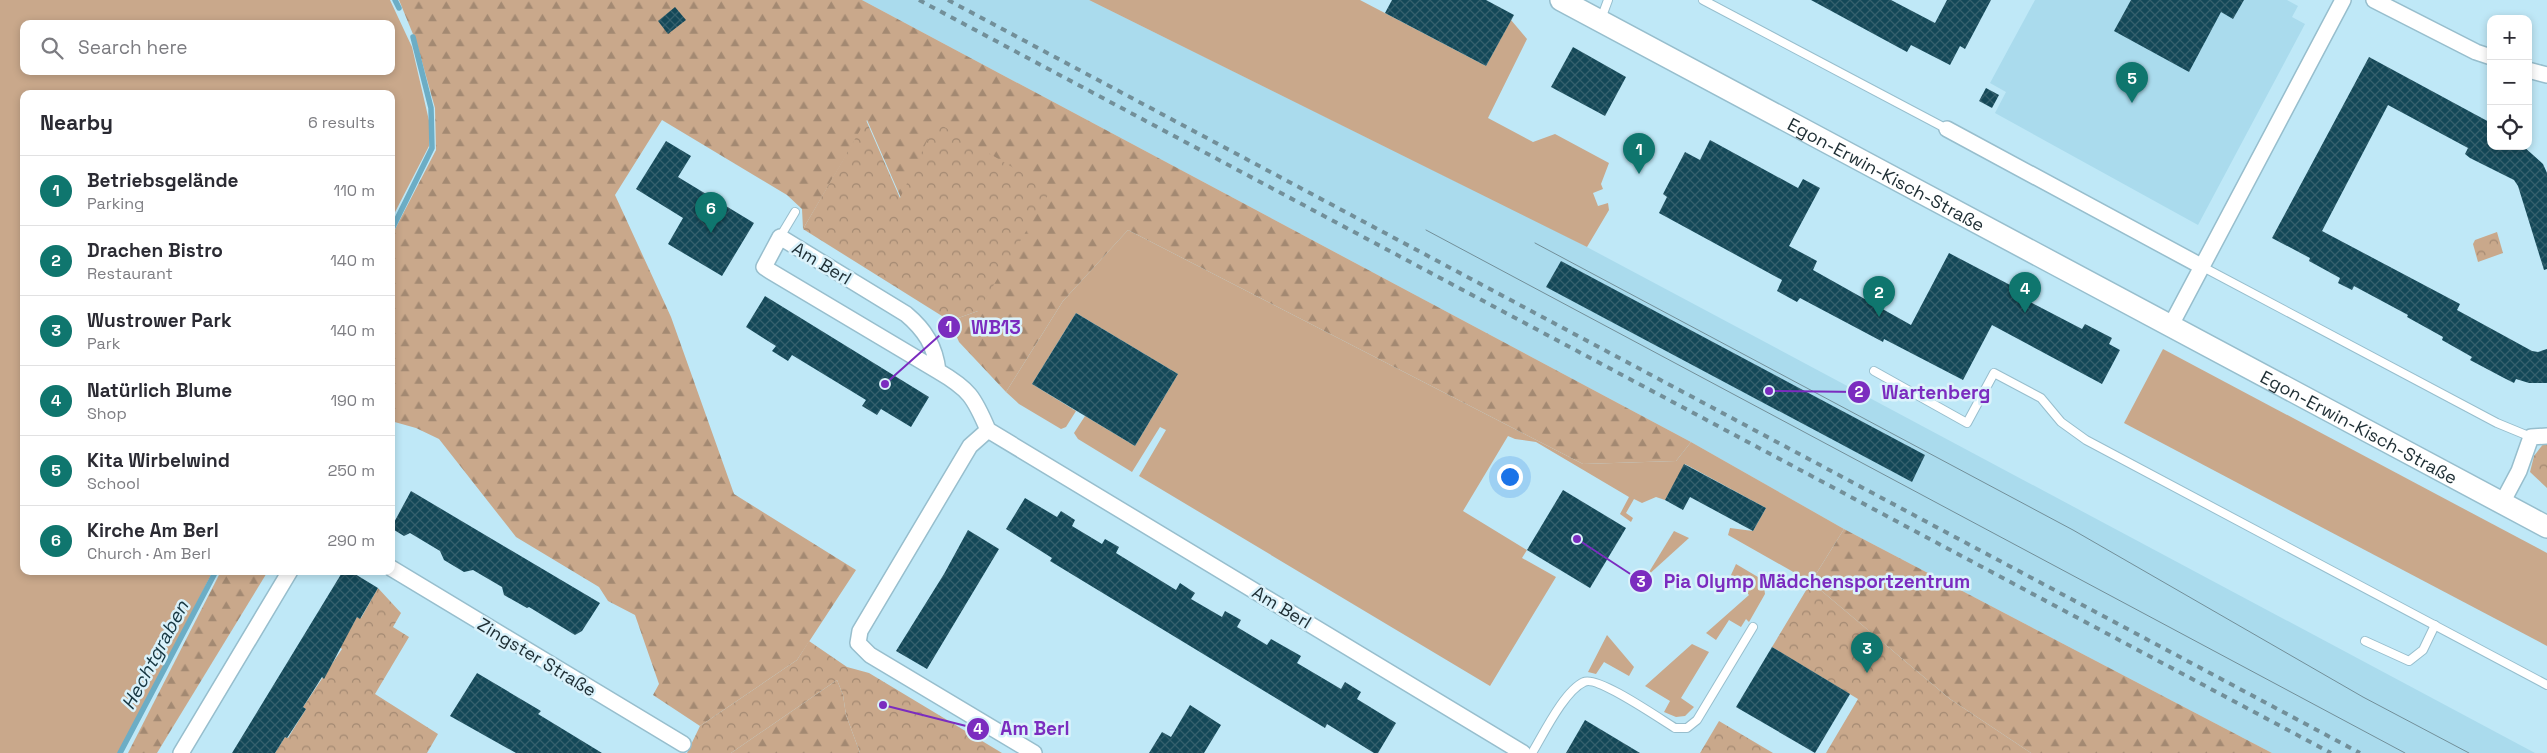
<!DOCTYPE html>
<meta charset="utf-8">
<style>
:root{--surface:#fff;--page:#f7f7f7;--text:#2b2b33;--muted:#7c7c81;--line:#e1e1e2;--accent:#0f766e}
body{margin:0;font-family:"Space Grotesk",sans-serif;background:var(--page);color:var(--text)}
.controls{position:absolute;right:15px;top:15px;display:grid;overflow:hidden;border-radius:10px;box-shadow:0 2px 8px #0003}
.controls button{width:45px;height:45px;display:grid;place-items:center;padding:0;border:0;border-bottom:1px solid var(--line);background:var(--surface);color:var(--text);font:25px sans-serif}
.you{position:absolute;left:1509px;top:476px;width:18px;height:18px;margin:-12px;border:4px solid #fff;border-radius:50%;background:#1a73e8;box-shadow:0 0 0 8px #1a73e833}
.badge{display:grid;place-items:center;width:32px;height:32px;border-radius:50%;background:var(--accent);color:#fff;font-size:16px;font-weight:700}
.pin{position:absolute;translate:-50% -41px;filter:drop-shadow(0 1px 2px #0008)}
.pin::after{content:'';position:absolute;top:26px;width:18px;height:15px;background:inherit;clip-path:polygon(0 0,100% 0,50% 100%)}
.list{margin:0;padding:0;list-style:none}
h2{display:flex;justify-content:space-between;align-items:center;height:65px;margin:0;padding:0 20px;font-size:21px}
h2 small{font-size:16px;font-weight:400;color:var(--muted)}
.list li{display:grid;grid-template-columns:32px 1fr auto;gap:15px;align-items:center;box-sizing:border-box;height:70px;padding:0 20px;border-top:1px solid var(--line)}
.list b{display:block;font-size:19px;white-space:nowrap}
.list p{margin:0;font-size:16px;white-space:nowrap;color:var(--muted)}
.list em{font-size:16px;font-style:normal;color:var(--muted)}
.icon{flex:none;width:28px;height:28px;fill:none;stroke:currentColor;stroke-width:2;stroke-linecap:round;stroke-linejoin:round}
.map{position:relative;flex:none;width:2547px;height:753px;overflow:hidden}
.search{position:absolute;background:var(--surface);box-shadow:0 2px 8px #0003;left:20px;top:20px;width:375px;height:55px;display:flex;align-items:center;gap:12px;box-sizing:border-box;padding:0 18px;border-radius:10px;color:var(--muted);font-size:19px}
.panel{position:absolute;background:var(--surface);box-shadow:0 2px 8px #0003;left:20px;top:90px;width:375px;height:485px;border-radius:10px}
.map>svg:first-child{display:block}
.built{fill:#aadbed}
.grass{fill:#c9a88b;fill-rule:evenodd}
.forest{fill:url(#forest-firs)}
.park{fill:url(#park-crowns)}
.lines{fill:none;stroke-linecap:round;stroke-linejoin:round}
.stream{stroke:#6cadc5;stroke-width:5.5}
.building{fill:url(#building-cross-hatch)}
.lane-casing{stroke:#97becd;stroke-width:10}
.street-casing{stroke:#97becd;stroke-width:18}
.secondary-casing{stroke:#97becd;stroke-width:24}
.lane{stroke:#fff;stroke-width:8}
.street{stroke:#fff;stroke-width:15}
.secondary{stroke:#fff;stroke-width:21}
.tram{stroke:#728f99;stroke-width:1}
.rail{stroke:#728f99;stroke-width:4;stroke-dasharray:6 6;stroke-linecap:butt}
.labels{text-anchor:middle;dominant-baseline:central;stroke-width:5;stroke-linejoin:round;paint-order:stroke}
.street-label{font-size:18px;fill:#1d2d33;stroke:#daf2fb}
.water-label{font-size:19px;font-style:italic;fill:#163641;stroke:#daf2fb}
.leader{fill:none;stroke:#7b2cbf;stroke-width:2}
.callout-dot{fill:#7b2cbf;stroke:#daf2fb;stroke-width:2}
.mark-label{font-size:15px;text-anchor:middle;font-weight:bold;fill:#fff}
.callout-label{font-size:19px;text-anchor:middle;font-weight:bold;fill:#7b2cbf;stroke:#daf2fb;stroke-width:5;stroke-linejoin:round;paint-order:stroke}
</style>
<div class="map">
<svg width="2547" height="753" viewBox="0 0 2547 753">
<defs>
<pattern id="forest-firs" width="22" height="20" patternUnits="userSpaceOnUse" patternTransform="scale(1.25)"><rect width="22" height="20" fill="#c9a88b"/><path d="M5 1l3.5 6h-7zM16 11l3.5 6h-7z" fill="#a38972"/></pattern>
<pattern id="park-crowns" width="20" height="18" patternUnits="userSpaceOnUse" patternTransform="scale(1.25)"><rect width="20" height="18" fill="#c9a88b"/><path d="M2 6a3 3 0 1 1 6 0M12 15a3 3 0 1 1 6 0" fill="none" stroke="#a38972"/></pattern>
<pattern id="building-cross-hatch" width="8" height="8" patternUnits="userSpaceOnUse" patternTransform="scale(1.25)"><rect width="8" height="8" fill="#144858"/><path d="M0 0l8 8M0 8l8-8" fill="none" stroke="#35606d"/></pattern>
</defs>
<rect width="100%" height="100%" fill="#bfe8f7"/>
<!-- built -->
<g class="built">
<path d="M862,0h227l481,238 965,515h-263l-428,-224 -153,-87z"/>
<path d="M2035,0h252l11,6 -6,11 13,7 -107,201 -203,-112 11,-21 -16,-9z"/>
</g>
<!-- grass -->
<g class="grass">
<path d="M0,0h390l22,47 18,78 -1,21 -38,74v-126h-367v477h189l-93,182h-120zM24,24h367v47h-367z"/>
<path d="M1089,0h271l126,66 25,-46 16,19 -39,79 45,24 22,-8 54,29 -8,21 2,5 -10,4 5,13 10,-3 1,7 -22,37z"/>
<path d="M1128,230l455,234 93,-3 15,-19 153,87 -33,53 -83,-47 2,-7 23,3 13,-23 -81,-44 -20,36 -9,-3 -14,6 -8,-4 -8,14 7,5 -2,4 -11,-8 9,-17 -93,-55 -21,-3 -7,-3 -45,75 64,39 -5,8 34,19 -66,109 -351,-210 27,-46 -6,-3 -28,45 -54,-33 -4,-6 11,-17 50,30 43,-72 -102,-61 -44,71 44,27 -10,16 -5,2 -42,-25 -13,-12 57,-91z"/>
<path d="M2163,349l384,204v93l-423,-223z"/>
<path d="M1674,531l15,7 -43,39z"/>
<path d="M1736,564l27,16 2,14 -16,28 -3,-3 -5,8 -12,-7 -13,20 -10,-7 43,-38 -18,-20z"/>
<path d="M1607,635l27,32 -5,9 -25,-14 -8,12 -8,-2z"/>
<path d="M1692,644l17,8 -28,46 13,9 -9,9 -9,1 -12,-5 6,-11 -25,-15z"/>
</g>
<!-- forest -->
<g class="forest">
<path d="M399,0h463l829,442 -15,19 -93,3 -455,-234 -65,71 -57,91 -47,-50 -9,-21 28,-10 -77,-113 -34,-78 -64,109 -1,-20 -15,-14 -125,-75 -47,75 56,122 63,177 122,76 -59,90 -97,66 -47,-31 6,-11 -24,-69 -27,-14 -9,-14 -83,-50 -77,-98 -23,-11 -25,-7v-184l45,-87 -1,-42 -18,-64z"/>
<path d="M1844,529l428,224h-241l-81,-54 -139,-117z"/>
<path d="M221,571h47l-111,182h-29z"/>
<path d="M837,680l6,15 3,20 14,38h-129z"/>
</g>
<!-- park -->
<g class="park">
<path d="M866,120l34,78 36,-76 115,68 -73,121 -28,10 -147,-92z"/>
<path d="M2497,232l6,21 -25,9 -5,-18 2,-4z"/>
<path d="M2544,443h3v45l-17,-16 4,-16z"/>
<path d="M1811,582l139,117 81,54h-205l32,-54 -86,-52z"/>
<path d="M378,588l23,25 -8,14 16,10 -34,57 63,40 -11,19h-152l10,-16 3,1 18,-29 -3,-2 39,-58 -2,-2 17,-30 4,1z"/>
<path d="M809,641l38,26 22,6 133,80h-142l-14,-38 -3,-20 -6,-15 -106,73h-44l13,-27 97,-66z"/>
<path d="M1719,721l54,32h-73z"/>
</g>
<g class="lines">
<!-- stream -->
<g class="stream">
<path d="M395,0l4,8"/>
<path d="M391,231l41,-83 -1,-40 -18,-71"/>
<path d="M120,753l96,-182"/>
</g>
</g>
<!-- building -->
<g class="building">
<path d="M1392,0h94l28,15 -28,51 -101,-53z"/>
<path d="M1811,0h80l44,23 12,-23h44l-26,49 -5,-3 -10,19 -39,-20 -4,7z"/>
<path d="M2131,0h113l-11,19 -12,-7 -32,60 -75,-41z"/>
<path d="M675,7l11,13 -18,14 -10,-13z"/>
<path d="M1573,47l53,30 -21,39 -54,-29z"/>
<path d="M2369,57l122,66v23h32l20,18 4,9v96l-3,1 -26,-84 -4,-6 -44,-22 -5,-4 3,-6 -80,-43 -66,126 138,73 -3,6 75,41 6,1 9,-3v34h-18l-13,-4 -2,4 -10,-5 -34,-18 2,-3 -30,-17 1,-3 -36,-20 1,-2 -54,-29 -2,4 -14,-7 2,-5 -31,-17 1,-3 -38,-20z"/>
<path d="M1986,88l13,7 -7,13 -13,-7z"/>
<path d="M1710,140l88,48 5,-9 17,9 -31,58 28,15 -4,9 98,55 38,-72 63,33 -3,5 73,38 3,-5 27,14 -3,6 11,6 -18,34 -110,-59 -29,55 -79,-41 -1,3 -83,-44 -3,4 -20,-11 5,-11 -123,-67 8,-16 -4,-3 22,-42 15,8z"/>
<path d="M666,141l25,15 -13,21 76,46 -32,53 -54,-32 15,-26 -47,-29z"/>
<path d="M1561,261l364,194 -13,27 -366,-195z"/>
<path d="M765,296l164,101 -18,30 -30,-18 -4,6 -15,-9 4,-6 -74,-45 -4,6 -16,-10 4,-5 -30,-19z"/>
<path d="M1076,313l102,61 -43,72 -103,-62z"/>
<path d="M1684,464l82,44 -13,23 -63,-34 -7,13 -18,-10z"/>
<path d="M1563,490l63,38 -36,60 -63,-38z"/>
<path d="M411,491l189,112 -18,28 -7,4 -46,-28 -2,1 -23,-13 -2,-8 -29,-17 -9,2 -20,-12 -4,-9 -30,-18 -6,3 -13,-8z"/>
<path d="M1025,498l32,19 4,-6 14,9 -3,6 30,18 3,-5 14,8 -3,6 60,37 4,-7 15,10 -4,6 31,18 3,-6 16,9 -4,7 30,18 4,-6 30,17 -4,7 44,26 4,-7 16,10 -4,7 39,24 -18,30h-4l-47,-29 -2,4 -275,-167 2,-3 -46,-29z"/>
<path d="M968,530l31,19 -72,120 -31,-18 48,-77z"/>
<path d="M343,571h7l28,17 -18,31 -3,-2 -33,62 -2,-2 -19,30 3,2 -19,29 -2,-1 -10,16h-43z"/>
<path d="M1772,647l78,47 -35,59 -79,-46z"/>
<path d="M477,673l64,38 -3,3 64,39h-86l-66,-37z"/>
<path d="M1190,705l31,20 -17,28h-55l13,-21 9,5z"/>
<path d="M1585,720l55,33h-74z"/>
</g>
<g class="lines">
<!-- lane casing -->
<g class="lane-casing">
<g id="lane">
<path d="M1703,0l244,129"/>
<path d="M1601,19l7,-19"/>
<path d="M780,237l15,-25"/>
<path d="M2201,266l296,157 34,14"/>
<path d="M1874,371l93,52 27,-50 47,25 20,24 25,18 461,245"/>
<path d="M2365,641l44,20 14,-11 12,-25"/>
<path d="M1532,753c11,-18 32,-62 52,-71 13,-7 76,37 91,46h12l10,-8 56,-93"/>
</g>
</g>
<!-- street casing -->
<g class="street-casing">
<g id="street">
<path d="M2374,0l102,52 15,5"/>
<path d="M2528,70l19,5"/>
<path d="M1947,129l254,137"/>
<path d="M2171,325l172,-325"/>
<path d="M938,371c-3,-25 -13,-41 -32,-57l-126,-77 -16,30 6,4 168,100c31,18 36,26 50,59l535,323"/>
<path d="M988,430l-18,16 -110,185 -2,12 12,12 164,98"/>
<path d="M2502,503l17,-32 12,-34 16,-1"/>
<path d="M391,568l292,176"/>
<path d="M181,753l109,-182"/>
</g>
</g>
<!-- secondary casing -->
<g class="secondary-casing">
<g id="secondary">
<path id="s1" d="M1561,0l986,527"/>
</g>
</g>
<!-- lane -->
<use href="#lane" class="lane"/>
<!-- street -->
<use href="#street" class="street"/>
<!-- secondary -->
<use href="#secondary" class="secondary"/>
<!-- tram -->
<g class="tram">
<path d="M1426,230l979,523"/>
<path d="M1535,243l538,287 290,167 106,56"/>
</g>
<!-- rail -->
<g class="rail">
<path d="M919,0l1412,753"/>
<path d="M948,0l1412,753"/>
</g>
</g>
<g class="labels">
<!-- street labels -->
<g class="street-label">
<text stroke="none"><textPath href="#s1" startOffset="369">Egon-Erwin-Kisch-Straße</textPath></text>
<text transform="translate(822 263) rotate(31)">Am Berl</text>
<text stroke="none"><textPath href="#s1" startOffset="905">Egon-Erwin-Kisch-Straße</textPath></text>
<text transform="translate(1282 607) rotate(31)">Am Berl</text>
<text transform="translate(537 657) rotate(31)">Zingster Straße</text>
</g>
<!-- water labels -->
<g class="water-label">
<text transform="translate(155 655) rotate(-62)">Hechtgraben</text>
</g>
</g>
<!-- callouts -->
<path class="leader" d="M885 384L949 327M1769 391L1859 392M1577 539L1641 581M883 705L978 729"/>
<g class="callout-dot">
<circle cx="885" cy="384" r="5"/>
<circle cx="1769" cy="391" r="5"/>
<circle cx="1577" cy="539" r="5"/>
<circle cx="883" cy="705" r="5"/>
<circle cx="949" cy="327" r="12"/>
<circle cx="1859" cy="392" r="12"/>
<circle cx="1641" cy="581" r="12"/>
<circle cx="978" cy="729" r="12"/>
</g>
<g class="mark-label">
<text x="949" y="332">1</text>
<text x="1859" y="397">2</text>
<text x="1641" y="587">3</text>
<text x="978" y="734">4</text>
</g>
<g class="callout-label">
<text x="996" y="334">WB13</text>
<text x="1936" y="399">Wartenberg</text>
<text x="1817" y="588">Pia Olymp Mädchensportzentrum</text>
<text x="1035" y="735">Am Berl</text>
</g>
</svg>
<div class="controls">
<button>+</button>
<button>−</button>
<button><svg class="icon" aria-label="locate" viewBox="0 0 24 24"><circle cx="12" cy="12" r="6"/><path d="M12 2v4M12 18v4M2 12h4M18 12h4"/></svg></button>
</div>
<div class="you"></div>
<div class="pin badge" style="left:1639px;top:174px">1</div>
<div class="pin badge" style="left:1879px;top:317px">2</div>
<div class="pin badge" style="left:1867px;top:673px">3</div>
<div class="pin badge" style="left:2025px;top:313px">4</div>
<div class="pin badge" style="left:2132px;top:103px">5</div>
<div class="pin badge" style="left:711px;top:233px">6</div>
<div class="search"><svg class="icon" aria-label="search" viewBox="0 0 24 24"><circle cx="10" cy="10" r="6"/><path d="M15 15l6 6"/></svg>Search here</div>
<section class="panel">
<h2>Nearby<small>6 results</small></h2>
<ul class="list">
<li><span class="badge">1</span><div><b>Betriebsgelände</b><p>Parking</p></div><em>110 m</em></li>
<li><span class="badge">2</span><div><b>Drachen Bistro</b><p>Restaurant</p></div><em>140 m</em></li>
<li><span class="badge">3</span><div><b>Wustrower Park</b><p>Park</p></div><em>140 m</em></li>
<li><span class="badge">4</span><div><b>Natürlich Blume</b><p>Shop</p></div><em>190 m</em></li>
<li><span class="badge">5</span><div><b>Kita Wirbelwind</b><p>School</p></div><em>250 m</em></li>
<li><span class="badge">6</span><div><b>Kirche Am Berl</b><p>Church · Am Berl</p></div><em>290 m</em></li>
</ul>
</section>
</div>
